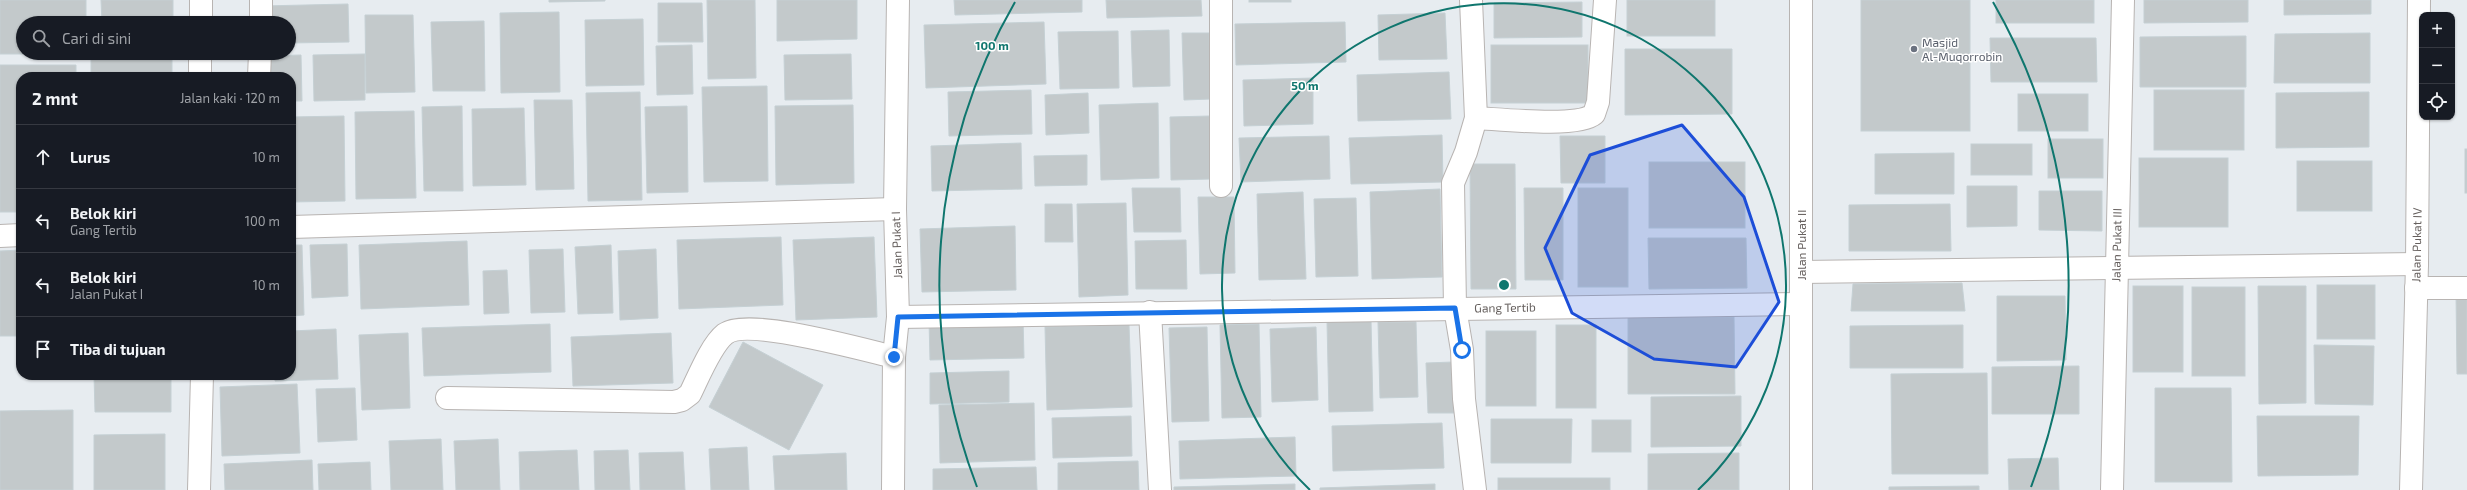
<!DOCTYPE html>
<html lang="id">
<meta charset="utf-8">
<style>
:root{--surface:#171b24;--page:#242831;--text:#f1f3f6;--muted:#9ea1a6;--line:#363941}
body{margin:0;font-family:"Exo 2",sans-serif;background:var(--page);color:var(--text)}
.controls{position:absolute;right:12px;top:12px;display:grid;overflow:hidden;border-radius:8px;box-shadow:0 1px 3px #0004}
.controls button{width:36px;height:36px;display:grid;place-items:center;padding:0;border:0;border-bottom:1px solid var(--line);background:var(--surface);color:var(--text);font:20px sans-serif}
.stop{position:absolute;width:12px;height:12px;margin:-9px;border:3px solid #1a73e8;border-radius:50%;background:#fff}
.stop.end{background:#1a73e8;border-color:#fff;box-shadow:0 1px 4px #0008}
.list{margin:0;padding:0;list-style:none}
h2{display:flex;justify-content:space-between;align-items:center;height:52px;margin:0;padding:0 16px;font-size:17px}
h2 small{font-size:13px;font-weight:400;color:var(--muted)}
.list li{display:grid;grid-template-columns:26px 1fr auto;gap:12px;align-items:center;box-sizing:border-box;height:64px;padding:0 16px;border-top:1px solid var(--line)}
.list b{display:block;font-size:15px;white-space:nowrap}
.list p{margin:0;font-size:13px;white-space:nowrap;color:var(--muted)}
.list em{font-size:13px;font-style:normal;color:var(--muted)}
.icon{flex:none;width:22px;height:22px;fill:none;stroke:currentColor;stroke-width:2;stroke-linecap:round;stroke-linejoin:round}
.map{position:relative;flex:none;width:2467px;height:490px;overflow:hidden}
.search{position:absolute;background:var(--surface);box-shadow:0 1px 3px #0004;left:16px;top:16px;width:280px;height:44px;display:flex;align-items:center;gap:10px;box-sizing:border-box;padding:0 14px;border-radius:22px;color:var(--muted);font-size:15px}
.panel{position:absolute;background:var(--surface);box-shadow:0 1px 3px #0004;left:16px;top:72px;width:280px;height:308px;border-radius:16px}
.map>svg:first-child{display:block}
.building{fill:#c3c9cb;stroke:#c5d0d4}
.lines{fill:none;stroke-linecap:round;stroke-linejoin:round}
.minor-casing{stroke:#b8b4b2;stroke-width:24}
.tertiary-casing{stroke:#b8b4b2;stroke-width:24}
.minor{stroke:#fff;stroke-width:22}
.tertiary{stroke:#fff;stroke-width:22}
.route{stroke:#1a73e8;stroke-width:5}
.marked{fill:#1d4ed8;fill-opacity:0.2;stroke:#1d4ed8;stroke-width:3;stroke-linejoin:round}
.ring{fill:none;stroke:#0f766e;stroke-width:2}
.worship-dot{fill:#6b7280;stroke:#fff;stroke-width:1.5}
.labels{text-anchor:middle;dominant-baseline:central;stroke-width:3;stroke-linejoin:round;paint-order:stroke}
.worship-label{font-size:12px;fill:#5b616d;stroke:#fff;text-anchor:start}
.street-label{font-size:12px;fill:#66605e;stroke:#fff}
.centre{fill:#0f766e;stroke:#fff;stroke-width:2}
.ring-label{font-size:12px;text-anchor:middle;font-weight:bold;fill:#0f766e;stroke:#fff;stroke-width:3;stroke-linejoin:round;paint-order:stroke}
</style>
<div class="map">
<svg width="2467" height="490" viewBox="0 0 2467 490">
<rect width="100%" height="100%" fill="#e7ecf0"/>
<!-- building -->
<g class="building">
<path d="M0,0h86v23h-63v30l64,1h-87z"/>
<path d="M101,0h72v23h-71z"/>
<path d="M549,0h56v1l-56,1z"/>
<path d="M707,0h48l1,78 -48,1z"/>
<path d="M777,0h80v39l-80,2z"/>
<path d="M954,0h128v12l-127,3z"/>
<path d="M1106,0h95l1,16 -95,2z"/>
<rect x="1249" y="0" width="42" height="2"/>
<rect x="1627" y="0" width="88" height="36"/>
<rect x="1861" y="0" width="109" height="131"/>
<rect x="1996" y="0" width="98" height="23"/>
<path d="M2144,0h104v22l-104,1z"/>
<path d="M2284,0h87v14l-87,1z"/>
<path d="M1582,2v35l-88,1v-35z"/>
<path d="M658,3h44l1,39h-45z"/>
<path d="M348,4l1,38 -60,1v-20h-26v-17z"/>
<path d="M559,12l1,80 -59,1 -1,-80z"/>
<path d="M1445,13l2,46 -68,1 -1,-45z"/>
<path d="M365,15h48l2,77 -49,1z"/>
<path d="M643,19l1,66 -58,1 -1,-66z"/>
<path d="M484,21l1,70h-52l-2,-69z"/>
<path d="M1044,22l2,62 -120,4 -2,-63z"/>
<path d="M1345,22l1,40 -110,3 -1,-41z"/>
<path d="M1169,30l1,56 -37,1 -2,-56z"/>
<path d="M1118,31l1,57 -59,1 -2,-57z"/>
<path d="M1182,33h27l2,66 -27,1z"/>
<path d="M2370,33v50h-96l1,-49z"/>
<path d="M2246,36v51h-106v-50z"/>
<path d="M1990,38h106l1,44h-106z"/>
<path d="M692,45l1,49 -36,1 -1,-49z"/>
<rect x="1491" y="45" width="97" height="58"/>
<path d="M1625,49h107v65l-107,1z"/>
<rect x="91" y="53" width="81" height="24"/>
<path d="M365,54v46l-51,1 -1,-46z"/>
<path d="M851,54l1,45 -67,1 -1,-45z"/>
<path d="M301,55l1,46h-11v-24h-30v-21z"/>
<path d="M0,65h76v12h-55v135h-21z"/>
<path d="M1449,72l2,47 -93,2 -1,-46z"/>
<path d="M1313,78v46l-69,2 -1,-46z"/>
<path d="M767,86l1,95 -64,1 -2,-95z"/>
<path d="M1031,90l1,44 -83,2 -1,-44z"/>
<rect x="2154" y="90" width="90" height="60"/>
<path d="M640,92l2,108 -54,1 -2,-108z"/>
<path d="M2369,92v55l-93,1v-55z"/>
<path d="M1088,93l1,40 -43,2 -1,-40z"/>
<rect x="2018" y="94" width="70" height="37"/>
<path d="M534,100h38l2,89 -38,1z"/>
<path d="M1158,103l1,75 -58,2 -2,-75z"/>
<path d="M853,105l1,78 -78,2 -1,-79z"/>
<path d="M462,106l1,85h-39l-2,-84z"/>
<path d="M687,106l1,86 -41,1 -2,-86z"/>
<path d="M524,108l2,77 -53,1 -1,-77z"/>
<path d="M414,111l2,87 -60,1 -1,-87z"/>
<path d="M344,116l1,85 -54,1v-85z"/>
<path d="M1210,116l1,63 -40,1 -1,-63z"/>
<path d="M1442,135l1,47 -92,2 -2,-46z"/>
<path d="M1329,136l1,43 -89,3 -2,-44z"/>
<path d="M1560,136h45v47h-44z"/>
<rect x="2048" y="139" width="55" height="39"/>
<path d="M1021,143l1,46 -90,2 -1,-45z"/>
<rect x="1971" y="144" width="61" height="31"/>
<rect x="2465" y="149" width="2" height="44"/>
<path d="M1954,153v41h-79v-40z"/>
<path d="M1087,155v30l-52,1 -1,-30z"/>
<rect x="2139" y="158" width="89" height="69"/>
<rect x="2297" y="161" width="75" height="50"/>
<rect x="1649" y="162" width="96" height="66"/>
<path d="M1470,164h45l1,125h-45z"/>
<path d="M1967,186h50v40l-50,1z"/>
<path d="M1132,188h48l1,44h-47z"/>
<path d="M1524,188h39v92h-38z"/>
<rect x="1578" y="188" width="50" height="99"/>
<path d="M1440,189l2,88 -70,2 -2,-87z"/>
<path d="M2039,191h63v40l-63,-1z"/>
<path d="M1303,192l3,87 -47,1 -2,-86z"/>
<path d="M1198,197h36l1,76 -35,1z"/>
<path d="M1356,198l2,78 -42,1 -2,-78z"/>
<path d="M1126,203l2,92 -49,2 -2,-93z"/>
<path d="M1045,204h27l1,38h-28z"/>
<path d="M1950,204l1,47h-102v-46z"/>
<path d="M1015,226l1,64 -94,2 -2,-63z"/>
<path d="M781,237l2,68 -104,4 -2,-69z"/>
<path d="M874,237l3,80 -81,3 -3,-80z"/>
<path d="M1648,238h98l1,50 -98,1z"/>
<path d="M1186,240l1,49h-51l-1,-48z"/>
<path d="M467,241l2,64 -108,4 -2,-64z"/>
<path d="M347,244l1,52 -36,2 -2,-53z"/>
<path d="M291,245h11l2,70 -13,1z"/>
<path d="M611,245l2,68 -35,1 -3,-67z"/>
<path d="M563,249l2,63 -34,1 -2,-63z"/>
<path d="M656,249l2,69 -38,2 -2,-69z"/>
<path d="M21,250v86h-21v-85z"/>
<path d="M507,270l2,43 -25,1 -1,-43z"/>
<path d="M1962,283l3,28h-114l2,-27z"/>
<rect x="2317" y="285" width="58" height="54"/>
<rect x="2133" y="286" width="50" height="86"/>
<path d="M2258,286h48v117l-47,1z"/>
<rect x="2192" y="287" width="53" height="89"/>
<path d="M2456,292h11v82h-10z"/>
<path d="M1997,296h68l1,64 -69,1z"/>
<path d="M1628,317h106l1,77h-107z"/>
<path d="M1023,318l1,40 -94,2 -1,-40z"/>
<path d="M1371,320l2,91 -44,1 -2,-91z"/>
<path d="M1378,322h38l2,75 -38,1z"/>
<path d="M550,324l1,48 -127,4 -2,-48z"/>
<path d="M1259,324l2,93 -39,1 -2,-93z"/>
<path d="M1129,325l3,82 -85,3 -2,-83z"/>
<rect x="1556" y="325" width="40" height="83"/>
<path d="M1963,325v43h-113v-42z"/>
<path d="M1207,327l2,94 -37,1 -3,-94z"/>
<path d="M1316,327l2,73 -46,2 -2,-73z"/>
<path d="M336,329l2,50 -63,2v-6h16v-44z"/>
<rect x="1486" y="331" width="50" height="75"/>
<path d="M408,333l2,75 -48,2 -3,-75z"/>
<path d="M671,333l2,50 -100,3 -2,-49z"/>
<path d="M743,342l80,43 -34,65 -80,-43z"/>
<path d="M2314,345l60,1 -1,59 -58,-1z"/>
<path d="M1453,362l1,51h-26l-2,-50z"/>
<path d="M2079,366v48h-87v-47z"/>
<path d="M1009,371v31l-79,2v-31z"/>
<path d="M1987,373l1,101h-96l-1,-100z"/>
<path d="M94,375h77v37h-76z"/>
<path d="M297,384l3,69 -78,3 -2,-69z"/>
<path d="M355,388l2,52 -39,2 -2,-53z"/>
<path d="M2155,388h76l1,94h-77z"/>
<path d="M1741,396v50l-90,1v-50z"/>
<path d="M1034,403l1,57 -95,3 -1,-58z"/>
<path d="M73,410v80h-73v-79z"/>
<path d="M1131,416l1,40 -79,2 -1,-40z"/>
<path d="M2257,416h102l-1,59 -100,1z"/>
<path d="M1491,419h81l-1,44h-80z"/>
<rect x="1592" y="420" width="39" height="32"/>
<path d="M1442,423l2,45 -111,3 -1,-45z"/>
<path d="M165,434v56h-71v-55z"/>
<path d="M1295,437l1,39 -116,3 -1,-38z"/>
<path d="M441,439l2,51h-52l-2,-49z"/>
<path d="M498,439l2,51h-44l-2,-49z"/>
<path d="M747,447l2,43h-38l-2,-41z"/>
<path d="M577,450l2,40h-59l-1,-38z"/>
<path d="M628,450l2,40h-35l-1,-39z"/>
<path d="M683,452l2,38h-45l-1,-37z"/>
<path d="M846,453l1,37h-72l-2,-34z"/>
<path d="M1739,453v37h-91v-36z"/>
<path d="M2058,458l1,32h-50l-1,-31z"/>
<path d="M312,460l1,30h-88l-1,-26z"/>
<path d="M1138,461l1,29h-81v-27z"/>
<path d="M370,462l1,28h-52l-1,-26z"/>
<path d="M1036,467l1,23h-104v-21z"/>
<rect x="1498" y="478" width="112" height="12"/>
<path d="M1295,484v6h-121v-3z"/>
<path d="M1435,484v6h-115v-2z"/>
<path d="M1979,486v4h-90v-3z"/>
</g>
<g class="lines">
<!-- minor casing -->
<g class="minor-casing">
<g id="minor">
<path d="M1221,0v186"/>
<path d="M1471,0l5,118 -10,34 -13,31 2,125 7,42 2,49 11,91"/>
<path d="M201,23v-23"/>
<path d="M261,23v-23"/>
<path d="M200,77v-24"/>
<path d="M259,77l1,-24"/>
<path d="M1476,118c23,1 102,10 118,-4l4,-12 7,-102"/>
<path d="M291,227l604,-18"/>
<path d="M0,236l21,-1"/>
<path d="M1801,272l616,-8"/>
<path d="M2416,288h51"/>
<path d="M1150,312l10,178"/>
<path d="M898,317l903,-13"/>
<path d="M447,398l227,4 8,-2 8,-6c8,-16 21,-49 35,-60 22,-17 139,16 169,23"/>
<path d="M199,490l3,-115"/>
<path d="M893,490l1,-133 4,-40 -3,-108 3,-209"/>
<path d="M2112,490l11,-490"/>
<path d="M2411,490l6,-226 2,-264"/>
</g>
</g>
<!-- tertiary casing -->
<g class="tertiary-casing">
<path id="tertiary" d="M1801,0v490"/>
</g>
<!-- minor -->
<use href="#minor" class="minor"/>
<!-- tertiary -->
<use href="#tertiary" class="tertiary"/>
</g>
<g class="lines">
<!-- route -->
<path class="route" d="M894,357l4,-40 557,-9 7,42"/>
</g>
<!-- marked area -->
<path class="marked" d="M1682,125l62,72 35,105 -43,65 -82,-8 -82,-46 -27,-65 45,-93z"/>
<!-- distance rings -->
<g class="ring">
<path d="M1310 490A282 282 0 1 1 1698 490"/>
<path d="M977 487A565 565 0 0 1 1015 2M1993 2A565 565 0 0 1 2031 487"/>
</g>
<!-- markers -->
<circle class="worship-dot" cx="1914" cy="49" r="4"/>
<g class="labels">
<!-- worship labels -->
<g class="worship-label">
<text x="1922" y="42">Masjid<tspan x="1922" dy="14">Al-Muqorrobin</tspan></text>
</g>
<!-- street labels -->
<g class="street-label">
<text transform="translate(896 245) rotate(-92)">Jalan Pukat I</text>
<text transform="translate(1801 245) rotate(-90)">Jalan Pukat II</text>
<text transform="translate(2116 245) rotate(-89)">Jalan Pukat III</text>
<text transform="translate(2416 245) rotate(-89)">Jalan Pukat IV</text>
<text transform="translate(1505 307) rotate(-1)">Gang Tertib</text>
</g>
</g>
<circle cx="1504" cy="285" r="6" class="centre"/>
<g class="ring-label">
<text x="992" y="50">100 m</text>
<text x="1305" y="90">50 m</text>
</g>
</svg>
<div class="controls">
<button>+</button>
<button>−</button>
<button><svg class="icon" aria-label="locate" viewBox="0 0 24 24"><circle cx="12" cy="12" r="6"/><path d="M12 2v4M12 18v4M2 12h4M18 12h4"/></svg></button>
</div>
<div class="stop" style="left:1462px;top:350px"></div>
<div class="stop end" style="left:894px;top:357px"></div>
<div class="search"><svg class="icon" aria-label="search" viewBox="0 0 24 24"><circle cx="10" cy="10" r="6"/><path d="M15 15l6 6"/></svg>Cari di sini</div>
<section class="panel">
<h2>2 mnt<small>Jalan kaki · 120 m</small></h2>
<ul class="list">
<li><svg class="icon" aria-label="ahead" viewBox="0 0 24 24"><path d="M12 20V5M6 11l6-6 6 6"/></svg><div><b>Lurus</b></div><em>10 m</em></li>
<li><svg class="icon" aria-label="left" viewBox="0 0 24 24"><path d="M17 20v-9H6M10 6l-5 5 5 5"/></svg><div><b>Belok kiri</b><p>Gang Tertib</p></div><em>100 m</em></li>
<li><svg class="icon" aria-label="left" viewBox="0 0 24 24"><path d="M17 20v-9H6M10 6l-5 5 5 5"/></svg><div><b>Belok kiri</b><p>Jalan Pukat I</p></div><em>10 m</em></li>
<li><svg class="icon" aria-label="arrive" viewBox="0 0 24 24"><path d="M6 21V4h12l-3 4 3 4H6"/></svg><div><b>Tiba di tujuan</b></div></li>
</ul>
</section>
</div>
